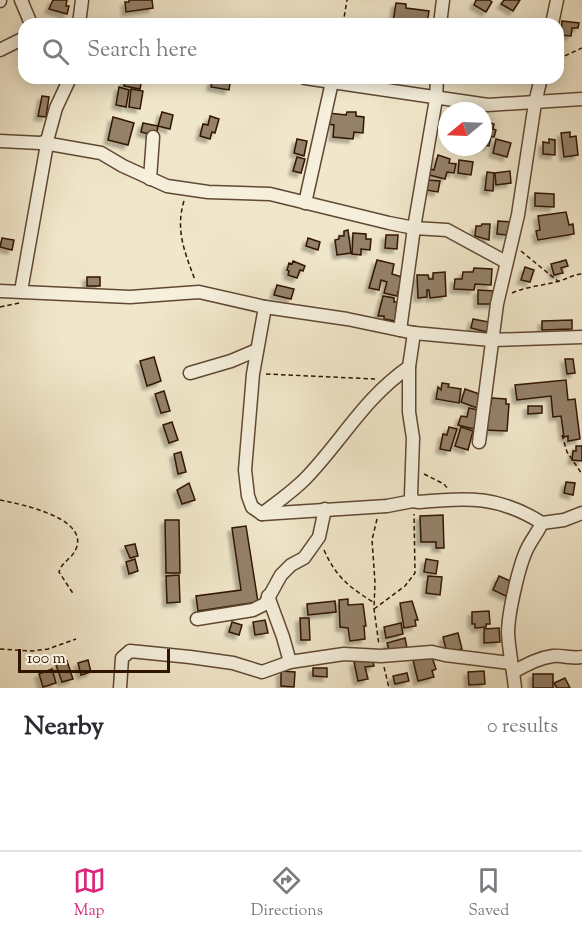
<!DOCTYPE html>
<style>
:root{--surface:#fff;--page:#f7f7f7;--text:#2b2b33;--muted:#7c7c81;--line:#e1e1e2;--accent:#db2777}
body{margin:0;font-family:"Sorts Mill Goudy",serif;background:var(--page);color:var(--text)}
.compass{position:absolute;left:438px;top:102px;width:54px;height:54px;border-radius:50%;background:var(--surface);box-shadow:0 3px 15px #0003;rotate:251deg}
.scale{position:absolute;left:18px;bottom:15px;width:152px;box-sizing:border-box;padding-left:6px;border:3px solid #301400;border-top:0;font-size:16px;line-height:21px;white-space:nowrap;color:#301400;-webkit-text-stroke:4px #f5efdc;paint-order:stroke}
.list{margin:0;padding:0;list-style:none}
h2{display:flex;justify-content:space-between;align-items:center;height:78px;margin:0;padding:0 24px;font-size:26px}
h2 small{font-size:20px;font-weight:400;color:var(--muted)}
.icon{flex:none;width:33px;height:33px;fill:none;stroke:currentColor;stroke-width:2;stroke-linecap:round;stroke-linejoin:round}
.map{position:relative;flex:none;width:582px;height:688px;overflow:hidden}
.search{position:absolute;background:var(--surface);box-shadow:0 3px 15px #0003;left:18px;right:18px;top:18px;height:66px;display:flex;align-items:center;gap:15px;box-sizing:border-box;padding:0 21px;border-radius:18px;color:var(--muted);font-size:22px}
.sheet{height:162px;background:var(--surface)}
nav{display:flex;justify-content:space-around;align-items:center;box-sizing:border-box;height:84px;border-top:2px solid var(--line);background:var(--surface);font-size:16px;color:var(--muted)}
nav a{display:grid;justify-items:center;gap:3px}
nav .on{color:var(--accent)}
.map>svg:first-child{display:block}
.building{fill:#948169;stroke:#301400;stroke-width:1.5;filter:url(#shadow)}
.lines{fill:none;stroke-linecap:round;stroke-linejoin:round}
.minor-casing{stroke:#604832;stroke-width:15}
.path{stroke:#301400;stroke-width:1.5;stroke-dasharray:4.5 3;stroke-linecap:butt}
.minor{stroke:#f5efdc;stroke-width:12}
</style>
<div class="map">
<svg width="582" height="688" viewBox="0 0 582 688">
<defs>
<filter id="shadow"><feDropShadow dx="-4" dy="4" stdDeviation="1.5" flood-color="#0004"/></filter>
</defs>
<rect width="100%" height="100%" fill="#f0e6c9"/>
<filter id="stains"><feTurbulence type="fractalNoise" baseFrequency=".00333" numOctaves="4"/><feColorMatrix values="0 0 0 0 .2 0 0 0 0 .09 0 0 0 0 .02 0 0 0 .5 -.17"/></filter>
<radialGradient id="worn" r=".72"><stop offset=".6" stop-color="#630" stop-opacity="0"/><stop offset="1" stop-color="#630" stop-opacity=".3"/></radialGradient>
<!-- building -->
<g class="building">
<path d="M53,0h14l-1,6h3l-2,8 -18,-5z"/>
<path d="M129,0h23l1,8 -27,4 -1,-10h4z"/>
<path d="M476,0h13l3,2 -6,10 -12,-7z"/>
<path d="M504,0h16l-7,11 -12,-7z"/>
<path d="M396,3l10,1v4l23,3 -2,13h-27l-7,-2z"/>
<path d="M562,21l17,2 -1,5h-6l-1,8 -10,-1z"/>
<path d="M126,78h16l-2,11 -16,-3z"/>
<path d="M222,78h9l-2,12 -18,-3 1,-7 9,2z"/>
<path d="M119,87l10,3 -3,17 -10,-2z"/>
<path d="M131,89l12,2 -3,18 -11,-2z"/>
<path d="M42,96l7,1 -3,20 -8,-1z"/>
<path d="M162,112l11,3 -3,14 -12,-3z"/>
<path d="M347,112h9v4l8,1 -1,16 -9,-1 -1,7 -20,-2 1,-12 -6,-1 1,-11 17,2z"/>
<path d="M210,116l9,3 -4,14 -3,-1 -2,7 -10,-3 3,-12 5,1z"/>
<path d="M113,117l21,6 -6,22 -20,-5z"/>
<path d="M483,121l11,3 -1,5 3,1 -2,7 -3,-1 -2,10 -6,-1z"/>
<path d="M143,123l15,3 -2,10 -15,-4z"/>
<path d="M570,132v5l6,-1 2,19 -14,2 -3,-24z"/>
<path d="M297,139l10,2 -3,15 -10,-3z"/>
<path d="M496,139l15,4 -4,14 -14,-4z"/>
<path d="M549,139l6,1v15l-12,-1v-12l6,1z"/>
<path d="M438,155l12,4 -1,4 7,1 -2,9 -7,-1 -2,7 -16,-4 2,-6 3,1z"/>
<path d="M297,157l8,2 -4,14 -8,-2z"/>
<path d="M459,160l14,2 -2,13 -13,-2z"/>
<path d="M510,171l1,12 -15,2 -1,-12z"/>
<path d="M487,172l7,1 -1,18 -8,-1z"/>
<path d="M427,180l13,1 -2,11 -12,-2z"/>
<path d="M535,193l19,1v13l-19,-1z"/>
<path d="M566,212l3,13 4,-1 1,10 -36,6 -2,-9 4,-1 -2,-14z"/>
<path d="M498,221l14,1 -1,10h-4v3l-10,-1z"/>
<path d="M482,224h8l-1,16 -14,-4 1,-10h5z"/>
<path d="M348,230l3,23 -14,2 -2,-15 4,-1v-3h5v-5z"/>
<path d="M353,233l13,1v5h5l-1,11 -9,-1v6l-9,-1z"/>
<path d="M386,235h12l-1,14 -12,-1z"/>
<path d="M2,238l12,2 -2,10 -12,-3z"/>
<path d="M308,238l12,4 -2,8 -12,-4z"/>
<path d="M377,260l17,4 -2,10 10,3 -5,19 -13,-3 3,-11 -6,-2 -2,10 -10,-2z"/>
<path d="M566,260l2,6 -7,2 2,5 -9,2 -3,-11z"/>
<path d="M293,261l12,5 -2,5 -3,-1 -3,8 -9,-3 1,-4 -2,-1 2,-7 3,1z"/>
<path d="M525,267l9,3 -4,12 -9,-2z"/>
<path d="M474,268l18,1 -1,16 -16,-1 -1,6 -20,-1 1,-10h7l1,-7h10z"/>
<path d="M445,272l1,24 -16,2 -1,-8h-2v7l-9,1 -1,-23h11l1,4h4v-6z"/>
<rect x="87" y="277" width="13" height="9"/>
<path d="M277,285l17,4 -3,10 -17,-4z"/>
<path d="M478,290l17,1 -1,13h-16z"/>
<path d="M383,296l11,2v4h3l-2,19 -11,-2v-3h-6z"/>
<path d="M473,319l16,3 -2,10 -16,-4z"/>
<path d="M572,320v9l-30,1v-9z"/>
<path d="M154,357l7,24 -14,5 -7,-25z"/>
<path d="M565,359h8l2,14 -8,1z"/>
<path d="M566,380l2,20 7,-1 5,40 -12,2v-5l-4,1 -3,-21 -8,1 -2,-21 -34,4 -2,-15z"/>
<path d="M442,383l7,1 -1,3 13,2 -2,14 -23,-4 2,-12 3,3z"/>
<path d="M465,389l17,6 -5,13 -16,-6z"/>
<path d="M164,391l6,20 -9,2 -6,-19z"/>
<path d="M492,398l14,1v5h3l-2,27 -22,-1z"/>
<path d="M528,406h14v7l-14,1z"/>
<path d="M469,408l9,2 -4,19 -16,-4 3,-9 6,1z"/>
<path d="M172,422l6,18 -9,3 -6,-18z"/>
<path d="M449,427l8,2 -7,22 -10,-2 3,-15 4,1z"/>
<path d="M461,427l12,4 -5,19 -13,-4z"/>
<path d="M576,446h6v15l-10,-1 1,-9h3z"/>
<path d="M181,452l5,20 -8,2 -4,-20z"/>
<path d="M566,482l9,1 -2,12 -9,-2z"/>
<path d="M189,483l6,17 -13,4 -5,-14z"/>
<path d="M443,515l1,33h-8v-6h-15l-1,-26z"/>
<path d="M165,520h14l1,53h-14z"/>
<path d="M246,526l12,76 -60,9 -2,-15 45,-6 -9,-62z"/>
<path d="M135,544l3,12 -8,2 -5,-12z"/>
<path d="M135,559l3,12 -9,3 -3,-12z"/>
<path d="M426,559l12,2 -2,13 -12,-2z"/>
<path d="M179,575l1,27 -13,1 -1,-27z"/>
<path d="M428,576l14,1 -2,18 -14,-2z"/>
<path d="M499,576l16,7 -7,14 -15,-7z"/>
<path d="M348,599v6l15,-1 3,22h-2l1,13 -15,2 -2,-13 -8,-1 -1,-27z"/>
<path d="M335,601l1,11 -28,3 -1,-11z"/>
<path d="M412,601l6,19h-3l1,6 -12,2 -4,-25z"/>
<path d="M489,611l1,13h-4v3l-11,1v-4h-3v-12z"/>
<path d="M300,618h9l1,22h-9z"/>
<path d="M265,620l3,13 -13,2 -2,-13z"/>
<path d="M232,622l10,3 -3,10 -10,-3z"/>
<path d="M401,623l2,11 -17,4 -2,-11z"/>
<path d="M499,628l1,14 -16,1v-14z"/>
<path d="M458,633l4,16 -15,4 -4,-16z"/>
<path d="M405,638l2,10 -17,5 -3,-10z"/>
<path d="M431,654l5,15 -4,2 2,6 -16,4 -5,-21z"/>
<path d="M372,658l2,8 -9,1 3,12 -10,2 -4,-19z"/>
<path d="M88,660l3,12 -10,3 -3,-12z"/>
<path d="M67,661l6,18 -11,3 -6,-17z"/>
<path d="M313,668h14v9l-14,-1z"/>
<path d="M52,669l4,14 -13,4 -4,-13z"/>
<path d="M281,671l14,1 -1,15 -13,-1z"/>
<path d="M484,671l1,13 -16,1 -1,-13z"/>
<path d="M407,673l2,8 -14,3 -2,-8z"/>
<rect x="533" y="674" width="20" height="14"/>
<path d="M565,678l5,10h-13l-3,-5z"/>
</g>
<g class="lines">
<!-- minor casing -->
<g class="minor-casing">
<g id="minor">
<path d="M21,0l10,24"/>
<path d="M0,1v-1"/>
<path d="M79,24l3,-24"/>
<path d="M440,24l3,-24"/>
<path d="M552,24l5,-24"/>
<path d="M0,50l24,-12"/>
<path d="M305,78l183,27 94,-6"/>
<path d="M0,141l40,2 7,-2 9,-33 14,-30"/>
<path d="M44,143l57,10 22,13 44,20 41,6 62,2 119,29 25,5 33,2 59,32"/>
<path d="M150,179l3,-42"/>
<path d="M305,203l27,-121"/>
<path d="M0,291l130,6 69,-5 66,15 82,12 67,14 77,7 91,-3"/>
<path d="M21,291l26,-147"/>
<path d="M265,307l-12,67 -8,96 3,26 4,11 10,7 125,-8 26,-5"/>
<path d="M400,330l14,-102 22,-129 1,-21"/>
<path d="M414,333l-5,34v45l4,26 -2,57 2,6 6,1c49,-5 80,-6 123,21"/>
<path d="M190,373l41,-12 26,-11"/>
<path d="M479,442l18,-138 21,-89 17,-112 6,-25"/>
<path d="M262,514c14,-11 30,-22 43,-35 37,-38 58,-80 104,-112"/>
<path d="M268,596l15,41 7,25"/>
<path d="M197,619l56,-9 12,-6 16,-29 10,-10 13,-7 15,-21 6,-28"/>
<path d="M513,672c13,-7 25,-14 40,-16 10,-1 19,3 29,1"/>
<path d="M120,688l2,-30 8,-7 60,6 43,6 29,9 28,-10 54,-8 37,2 51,-4 13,3 65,8"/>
<path d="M515,688c-2,-19 -6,-36 -7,-55 0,-19 11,-69 20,-86 4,-8 10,-15 14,-24l22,-3 18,-7"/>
</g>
</g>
<!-- path -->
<g class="path">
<path d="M343,24l4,-24"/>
<path d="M558,59l24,-11"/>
<path d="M184,201c-9,29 1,52 11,79"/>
<path d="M521,251l38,31"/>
<path d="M512,293c15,-7 31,-7 47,-12 8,-2 15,-7 23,-7"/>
<path d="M0,307l19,-4"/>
<path d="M266,374l109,5"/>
<path d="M562,435l5,17 15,22"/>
<path d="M424,474l20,10 4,5"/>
<path d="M0,500c20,4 85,17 77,46 -3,12 -15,15 -18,26l15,23"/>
<path d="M377,519l-5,21 3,42 -1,27 5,36"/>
<path d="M324,550c12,27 25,37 49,52"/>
<path d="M374,609l31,-23 10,-13 -1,-59"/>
<path d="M0,649l32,2 16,-2 28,-10"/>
<path d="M384,667l5,21"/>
</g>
<!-- minor -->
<use href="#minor" class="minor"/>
</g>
<rect width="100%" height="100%" filter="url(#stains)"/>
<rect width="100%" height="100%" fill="url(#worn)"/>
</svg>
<svg class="compass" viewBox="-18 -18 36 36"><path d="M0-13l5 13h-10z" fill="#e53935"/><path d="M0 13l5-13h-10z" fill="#7c7c81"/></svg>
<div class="scale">100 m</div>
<div class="search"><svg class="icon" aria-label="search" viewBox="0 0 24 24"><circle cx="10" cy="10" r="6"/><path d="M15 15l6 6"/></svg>Search here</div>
</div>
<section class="sheet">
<h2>Nearby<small>0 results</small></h2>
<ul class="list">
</ul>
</section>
<nav>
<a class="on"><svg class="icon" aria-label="map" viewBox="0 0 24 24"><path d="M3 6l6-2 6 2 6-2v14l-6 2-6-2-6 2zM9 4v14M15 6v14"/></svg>Map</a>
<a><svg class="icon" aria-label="directions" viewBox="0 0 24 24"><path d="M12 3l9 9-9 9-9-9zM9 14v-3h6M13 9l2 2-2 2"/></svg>Directions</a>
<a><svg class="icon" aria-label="saved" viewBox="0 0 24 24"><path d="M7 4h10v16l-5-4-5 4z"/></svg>Saved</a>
</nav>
